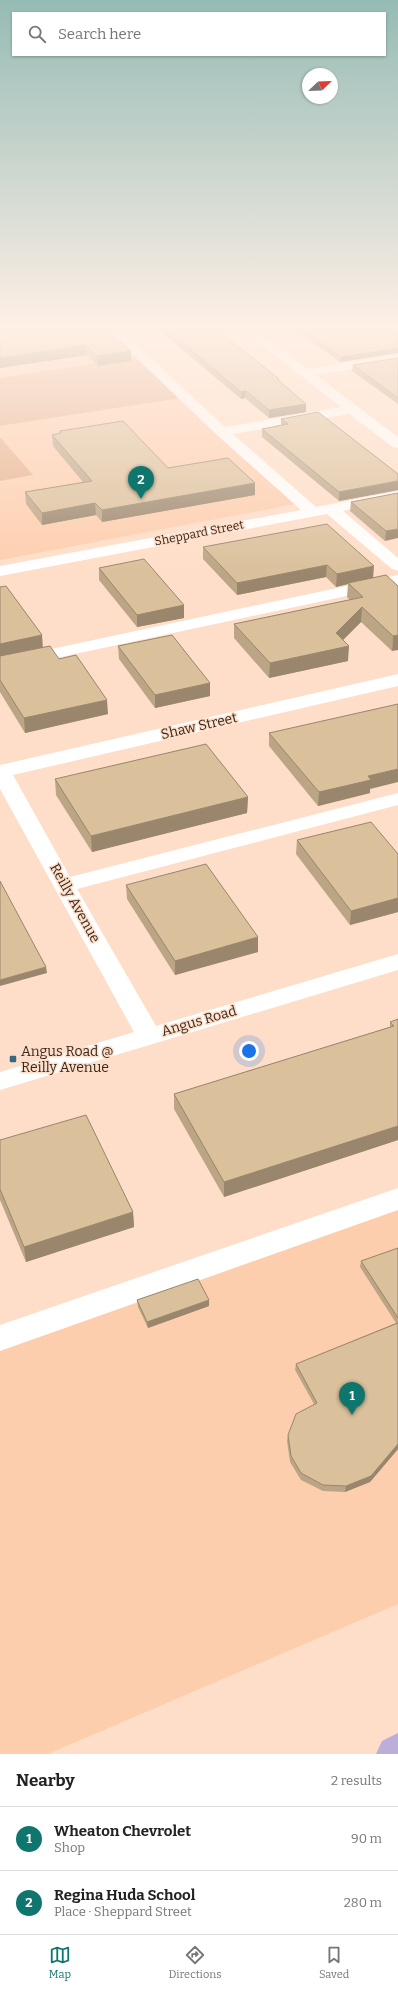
<!DOCTYPE html>
<meta charset="utf-8">
<style>
:root{--surface:#fff;--page:#f6f6f6;--text:#222;--muted:#767676;--line:#e0e0e0;--accent:#0f766e}
body{margin:0;font-family:Bitter,serif;background:var(--page);color:var(--text)}
.compass{position:absolute;left:302px;top:68px;width:36px;height:36px;border-radius:50%;background:var(--surface);box-shadow:0 1px 3px #0004;rotate:67deg}
.you{position:absolute;left:249px;top:1051px;width:14px;height:14px;margin:-10px;border:3px solid #fff;border-radius:50%;background:#1a73e8;box-shadow:0 0 0 6px #1a73e833}
.badge{display:grid;place-items:center;width:26px;height:26px;border-radius:50%;background:var(--accent);color:#fff;font-size:13px;font-weight:700}
.pin{position:absolute;translate:-50% -33px;filter:drop-shadow(0 1px 2px #0008)}
.pin::after{content:'';position:absolute;top:21px;width:14px;height:12px;background:inherit;clip-path:polygon(0 0,100% 0,50% 100%)}
.list{margin:0;padding:0;list-style:none}
h2{display:flex;justify-content:space-between;align-items:center;height:52px;margin:0;padding:0 16px;font-size:17px}
h2 small{font-size:13px;font-weight:400;color:var(--muted)}
.list li{display:grid;grid-template-columns:26px 1fr auto;gap:12px;align-items:center;box-sizing:border-box;height:64px;padding:0 16px;border-top:1px solid var(--line)}
.list b{display:block;font-size:15px;white-space:nowrap}
.list p{margin:0;font-size:13px;white-space:nowrap;color:var(--muted)}
.list em{font-size:13px;font-style:normal;color:var(--muted)}
.icon{flex:none;width:22px;height:22px;fill:none;stroke:currentColor;stroke-width:2;stroke-linecap:round;stroke-linejoin:round}
.map{position:relative;flex:none;width:398px;height:1754px;overflow:hidden}
.search{position:absolute;background:var(--surface);box-shadow:0 1px 3px #0004;left:12px;right:12px;top:12px;height:44px;display:flex;align-items:center;gap:10px;box-sizing:border-box;padding:0 14px;border-radius:0px;color:var(--muted);font-size:15px}
.sheet{height:180px;background:var(--surface)}
nav{display:flex;justify-content:space-around;align-items:center;box-sizing:border-box;height:56px;border-top:1px solid var(--line);background:var(--surface);font-size:11px;color:var(--muted)}
nav a{display:grid;justify-items:center;gap:2px}
nav .on{color:var(--accent)}
.map>svg:first-child{display:block}
.built{fill:#fdceae}
.green{fill:#e4b08c}
.lines{fill:none;stroke-linecap:round;stroke-linejoin:round}
.minor{fill:#fff;fill-rule:evenodd}
.major{fill:#bbafd9;fill-rule:evenodd}
.wall{fill:#bba585}
.shaded-wall{fill:#99866c}
.building{fill:#dac09b;stroke:#99866c}
.poi-dot{fill:#356885;stroke:#fedec8;stroke-width:1.5}
.labels{text-anchor:middle;dominant-baseline:central;stroke-width:3;stroke-linejoin:round;paint-order:stroke}
.far-street-label{font-size:12px;fill:#38291e;stroke:#fedec8}
.street-label{font-size:14px;fill:#38291e;stroke:#fedec8}
.poi-label{font-size:14px;fill:#38291e;stroke:#fedec8;text-anchor:start}
</style>
<div class="map">
<svg width="398" height="1754" viewBox="0 0 398 1754">
<rect width="100%" height="100%" fill="#fedec8"/>
<!-- built -->
<g class="built">
<path d="M0,328h103l32,29 -135,21z"/>
<path d="M181,398l115,106 -296,56v-79l32,-6 -32,-38v-11z"/>
<path d="M398,1208v396l-350,150h-48v-408z"/>
</g>
<!-- green -->
<g class="green">
<path d="M135,357l46,41 -181,28v-48z"/>
<path d="M0,437l33,38 -33,6z"/>
</g>
<g class="lines">
<!-- minor -->
<g class="minor">
<path d="M105,328h13l107,99 116,-20 -101,-79h14l54,41 90,-15v8l-82,13 82,62v11l-5,-1 -44,-33 -116,20 83,73 82,-16v10l-55,10 55,47v13l-6,-2 -65,-55 -327,62v-10l301,-56 -84,-75z"/>
<path d="M398,575v10l-398,85v-10z"/>
<path d="M398,674v12l-385,89 57,102 328,-84v12l-321,84 79,137 242,-72v16l-398,120v-18l134,-40 -134,-243v-24z"/>
<path d="M398,1188v22l-398,141v-26z"/>
</g>
<!-- major -->
<path class="major" d="M398,1733v21h-22l6,-13z"/>
</g>
<!-- wall -->
<g class="wall">
<path d="M0,328l18,3 23,-3 90,33 -33,5 -11,-11 -87,13z"/>
<path d="M157,328h58l91,76v8l-37,6 -24,-20 -4,1z"/>
<path d="M293,328h105l-58,34z"/>
<path d="M398,358v46l-46,-33 1,-6z"/>
<path d="M281,419l117,55v16l-59,11 -77,-64v-8l19,-4z"/>
<path d="M60,431l108,37 87,15v12l-153,27 -6,-7 -54,10 -16,-21 -1,-12 58,-10 -30,-36 -1,-11 8,-1z"/>
<path d="M398,493l-13,48 -35,-30 1,-9z"/>
<path d="M327,524l46,54 25,8 -6,65 -31,-29 -18,18 5,21 -79,17 -35,-40v-14l116,-24 -3,-3 1,-13 -12,3 -10,-10 -89,18 -34,-36v-12z"/>
<path d="M99,568l85,50 -47,9 -38,-47z"/>
<path d="M0,587l42,48v13l17,11 49,55 -83,19 -25,-41z"/>
<path d="M118,646l92,37v13l-55,12 -36,-49z"/>
<path d="M269,733l101,56v4l-52,13 -49,-60z"/>
<path d="M55,779l193,18 -1,16 -155,39 -36,-57z"/>
<path d="M297,840l101,14v58l-48,13 -54,-71z"/>
<path d="M126,885l132,67 -83,23 -48,-76z"/>
<path d="M398,1019v121l-174,57 -50,-88v-15l216,-67v-5z"/>
<path d="M0,1140l133,72 1,15 -108,35 -26,-62z"/>
<path d="M398,1248v201l-28,33 -25,10 -22,-1 -22,-11 -11,-18 -3,-21 1,-6 26,-31 -19,-34 1,-6 100,-41 -36,-56 1,-6z"/>
<path d="M137,1300l72,6 -61,22 -10,-21z"/>
</g>
<!-- shaded-wall -->
<g class="shaded-wall">
<path d="M86,345l1,10 -87,13v-10z"/>
<path d="M398,348v5l-58,9 1,-5z"/>
<path d="M131,351v10l-33,5 -1,-10z"/>
<path d="M246,391l-1,7 -4,1v-7z"/>
<path d="M306,404v8l-37,6v-8z"/>
<path d="M398,481v9l-59,11v-9z"/>
<path d="M255,483v12l-153,27v-12z"/>
<path d="M95,503l1,12 -54,10v-12z"/>
<path d="M398,529v9l-13,3 1,-10z"/>
<path d="M327,565l-1,12 -89,18v-12z"/>
<path d="M374,566l-1,13 -25,4v1l-12,3 1,-13z"/>
<path d="M184,605v13l-47,9v-12z"/>
<path d="M362,607l-1,15 -26,26 1,-15z"/>
<path d="M42,635l1,14 -43,9v-14z"/>
<path d="M398,635v15l-6,1 1,-15z"/>
<path d="M349,646l-1,15 -79,17 1,-15z"/>
<path d="M210,683v13l-55,12v-13z"/>
<path d="M107,700l1,14 -83,19 -1,-15z"/>
<path d="M398,769v13l-28,7v4l-52,13 1,-14 49,-16z"/>
<path d="M248,797l-1,16 -155,39 -1,-16z"/>
<path d="M398,898v14l-48,13 1,-14z"/>
<path d="M258,937v15l-83,23v-14z"/>
<path d="M46,967l1,6 -47,13v-6z"/>
<path d="M398,1126v14l-174,57v-15z"/>
<path d="M133,1212l1,15 -108,35 -2,-15z"/>
<path d="M209,1300v6l-61,22 -1,-6z"/>
<path d="M398,1444v5l-28,33 -25,10 1,-6z"/>
</g>
<!-- building -->
<g class="building">
<path d="M0,328h15l3,3 23,-3h64l26,23 -34,5 -11,-11 -86,13z"/>
<path d="M165,328h50l64,51h-2l29,25 -37,6 -23,-19 -5,1z"/>
<path d="M300,328h98v20l-57,9z"/>
<path d="M398,358v40l-45,-33z"/>
<path d="M318,412l80,62v7l-59,11 -77,-63 26,-5 -7,-5z"/>
<path d="M123,421l45,47 60,-10 27,25 -153,27 -7,-7 -53,10 -17,-21 67,-11 -40,-46 9,-2 -1,-2z"/>
<path d="M398,493v36l-12,2 -35,-29z"/>
<path d="M327,524l47,42 -37,8 -10,-9 -90,18 -34,-36z"/>
<path d="M144,559l40,46 -47,10 -38,-47z"/>
<path d="M386,575l12,11v49l-5,1 -31,-29 -26,26 13,13 -79,17 -36,-39 129,-27 -15,-14z"/>
<path d="M6,586l36,49 -42,9v-57z"/>
<path d="M172,635l38,48 -55,12 -37,-49z"/>
<path d="M50,646l9,13 17,-4 31,45 -83,18 -24,-38v-24z"/>
<path d="M398,704v65l-30,7 3,4 -52,12 -50,-59z"/>
<path d="M206,744l42,53 -157,39 -36,-57z"/>
<path d="M371,822l27,32v44l-47,13 -54,-71z"/>
<path d="M206,864l52,73 -83,24 -49,-76z"/>
<path d="M0,881l46,86 -46,13z"/>
<path d="M398,1019v107l-174,56 -50,-88 220,-68 -4,-4z"/>
<path d="M86,1115l47,97 -109,35 -24,-58v-49z"/>
<path d="M398,1248v70l-37,-57z"/>
<path d="M198,1279l11,21 -62,22 -10,-22z"/>
<path d="M398,1323v121l-27,32 -25,10 -23,-1 -22,-12 -10,-17 -3,-21 8,-21 21,-11 -21,-39z"/>
</g>
<!-- sky -->
<linearGradient id="sky" x2="0" y2="1"><stop stop-color="#95bbb5"/><stop offset="0.57" stop-color="#fff0e6"/><stop offset="1" stop-color="#fff0e6" stop-opacity="0"/></linearGradient>
<rect width="398" height="574" fill="url(#sky)"/>
<!-- markers -->
<rect class="poi-dot" x="9" y="1055" width="8" height="8" rx="2"/>
<g class="labels">
<!-- far-street labels -->
<g class="far-street-label">
<text transform="translate(199 533) rotate(-11)">Sheppard Street</text>
</g>
<!-- street labels -->
<g class="street-label">
<text transform="translate(199 726) rotate(-13)">Shaw Street</text>
<text transform="translate(75 903) rotate(61)">Reilly Avenue</text>
<text transform="translate(199 1021) rotate(-16)">Angus Road</text>
</g>
<!-- poi labels -->
<g class="poi-label">
<text x="21" y="1051">Angus Road @<tspan x="21" dy="16">Reilly Avenue</tspan></text>
</g>
</g>
</svg>
<svg class="compass" viewBox="-18 -18 36 36"><path d="M0-13l5 13h-10z" fill="#e53935"/><path d="M0 13l5-13h-10z" fill="#767676"/></svg>
<div class="you"></div>
<div class="pin badge" style="left:352px;top:1415px">1</div>
<div class="pin badge" style="left:141px;top:499px">2</div>
<div class="search"><svg class="icon" aria-label="search" viewBox="0 0 24 24"><circle cx="10" cy="10" r="6"/><path d="M15 15l6 6"/></svg>Search here</div>
</div>
<section class="sheet">
<h2>Nearby<small>2 results</small></h2>
<ul class="list">
<li><span class="badge">1</span><div><b>Wheaton Chevrolet</b><p>Shop</p></div><em>90 m</em></li>
<li><span class="badge">2</span><div><b>Regina Huda School</b><p>Place · Sheppard Street</p></div><em>280 m</em></li>
</ul>
</section>
<nav>
<a class="on"><svg class="icon" aria-label="map" viewBox="0 0 24 24"><path d="M3 6l6-2 6 2 6-2v14l-6 2-6-2-6 2zM9 4v14M15 6v14"/></svg>Map</a>
<a><svg class="icon" aria-label="directions" viewBox="0 0 24 24"><path d="M12 3l9 9-9 9-9-9zM9 14v-3h6M13 9l2 2-2 2"/></svg>Directions</a>
<a><svg class="icon" aria-label="saved" viewBox="0 0 24 24"><path d="M7 4h10v16l-5-4-5 4z"/></svg>Saved</a>
</nav>
